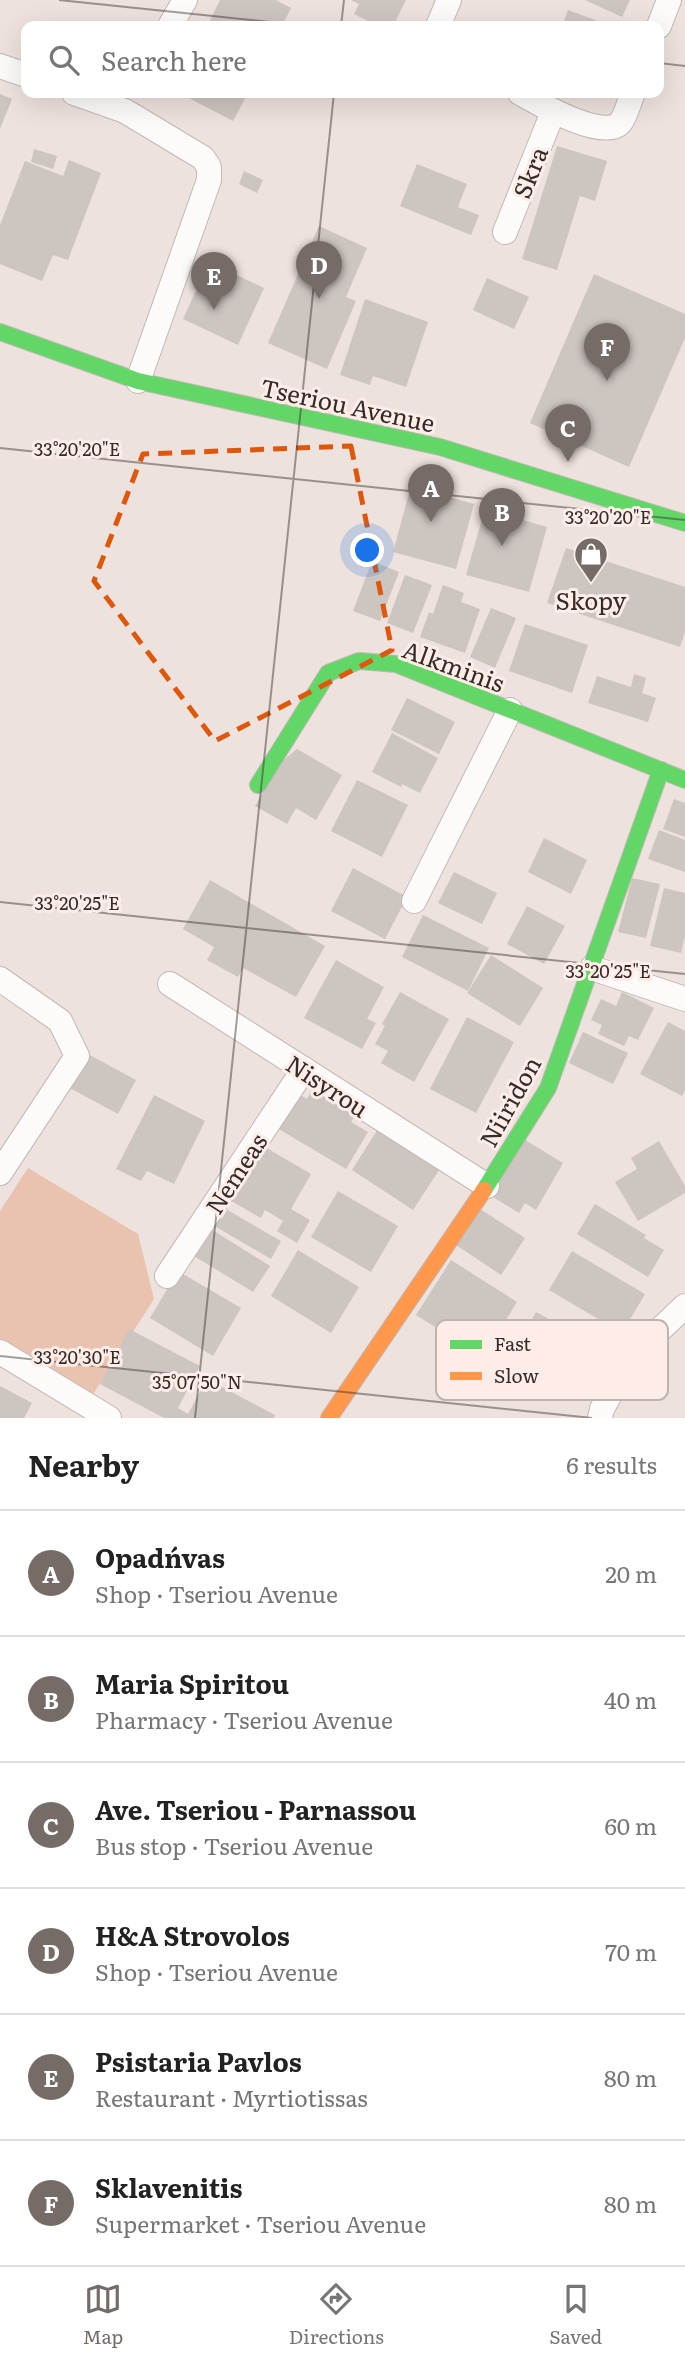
<!DOCTYPE html>
<meta charset="utf-8">
<style>
:root{--surface:#fff;--page:#f2f2f2;--text:#222;--muted:#767676;--line:#e0e0e0;--accent:#756c68}
body{margin:0;font-family:Literata,serif;background:var(--page);color:var(--text)}
.you{position:absolute;left:368px;top:551px;width:24px;height:24px;margin:-18px;border:5px solid #fff;border-radius:50%;background:#1a73e8;box-shadow:0 0 0 10px #1a73e833}
.badge{display:grid;place-items:center;width:46px;height:46px;border-radius:50%;background:var(--accent);color:#fff;font-size:23px;font-weight:700}
.pin{position:absolute;translate:-50% -58px;filter:drop-shadow(0 2px 4px #0008)}
.pin::after{content:'';position:absolute;top:37px;width:24px;height:21px;background:inherit;clip-path:polygon(0 0,100% 0,50% 100%)}
.list{margin:0;padding:0;list-style:none}
h2{display:flex;justify-content:space-between;align-items:center;height:91px;margin:0;padding:0 28px;font-size:30px}
h2 small{font-size:23px;font-weight:400;color:var(--muted)}
.list li{display:grid;grid-template-columns:46px 1fr auto;gap:21px;align-items:center;box-sizing:border-box;height:126px;padding:0 28px;border-top:2px solid var(--line)}
.list b{display:block;font-size:26px;white-space:nowrap}
.list p{margin:0;font-size:23px;white-space:nowrap;color:var(--muted)}
.list em{font-size:23px;font-style:normal;color:var(--muted)}
.icon{flex:none;width:38px;height:38px;fill:none;stroke:currentColor;stroke-width:2;stroke-linecap:round;stroke-linejoin:round}
.map{position:relative;flex:none;width:685px;height:1418px;overflow:hidden}
.search{position:absolute;background:var(--surface);box-shadow:0 7px 28px #0002;left:21px;right:21px;top:21px;height:77px;display:flex;align-items:center;gap:18px;box-sizing:border-box;padding:0 24px;border-radius:14px;color:var(--muted);font-size:26px}
.sheet{height:847px;background:var(--surface)}
nav{display:flex;justify-content:space-around;align-items:center;box-sizing:border-box;height:98px;border-top:2px solid var(--line);background:var(--surface);font-size:19px;color:var(--muted)}
nav a{display:grid;justify-items:center;gap:4px}
nav .on{color:var(--accent)}
.map>svg:first-child{display:block}
.park{fill:#eac2b0}
.building{fill:#cdc5c0}
.lines{fill:none;stroke-linecap:round;stroke-linejoin:round}
.street-casing{stroke:#c2b9b5;stroke-width:26}
.fast-casing{stroke:#c2b9b5;stroke-width:18}
.slow-casing{stroke:#c2b9b5;stroke-width:18}
.street{stroke:#fcfbfa;stroke-width:24}
.fast{stroke:#63d668;stroke-width:16}
.slow{stroke:#ff974d;stroke-width:16}
.marked{fill:none;stroke:#df570d;stroke-width:5;stroke-dasharray:14 9;stroke-linejoin:round}
.ticks{fill:none;stroke:#342c29;stroke-width:2;stroke-opacity:0.45}
.labels{text-anchor:middle;dominant-baseline:central;stroke-width:6;stroke-linejoin:round;paint-order:stroke}
.street-label{font-size:24px;fill:#342c29;stroke:#feede7}
.poi-label{font-size:24px;fill:#342c29;stroke:#feede7}
.key{fill:#feede7;stroke:#c1b3ae;stroke-width:2}
.key-label{font-size:19px;fill:#342c29}
.ticks-label{font-size:18px;text-anchor:middle;fill:#342c29;stroke:#feede7;stroke-width:6;stroke-linejoin:round;paint-order:stroke}
</style>
<div class="map">
<svg width="685" height="1418" viewBox="0 0 685 1418">
<rect width="100%" height="100%" fill="#ede2dd"/>
<!-- park -->
<path class="park" d="M28,1168l110,66 16,65 -64,100 -90,-52v-136z"/>
<!-- building -->
<g class="building">
<path d="M220,0h56l15,8 -9,18h-75z"/>
<path d="M351,0h55l-10,20 11,6h-29l-24,-12 5,-10z"/>
<path d="M585,0h45l-8,17z"/>
<path d="M568,10l43,16h-49z"/>
<path d="M179,93h69l-15,28z"/>
<path d="M0,94l12,5 -12,30z"/>
<path d="M557,146l50,15 -12,40 -15,-5 -23,74 -35,-11z"/>
<path d="M34,149l23,7 -4,13 -22,-7z"/>
<path d="M69,160l32,13 -33,87 -15,-5 -11,26 -42,-17v-39l25,-64 38,15z"/>
<path d="M417,164l50,20 -9,23 21,8 -8,20 -71,-29z"/>
<path d="M244,171l19,9 -6,13 -18,-9z"/>
<path d="M319,226l48,22 -21,49 10,4 -29,68 -59,-26z"/>
<path d="M209,262l55,26 -26,57 -55,-26z"/>
<path d="M594,274l91,40v24l-56,129 -99,-44z"/>
<path d="M487,278l42,19 -15,32 -41,-19z"/>
<path d="M365,299l63,23 -22,65 -33,-11 -3,9 -30,-10z"/>
<path d="M411,486l63,18 -18,65 -63,-17z"/>
<path d="M485,509l62,18 -18,65 -63,-17z"/>
<path d="M566,548l119,39v45l-5,15 -133,-44z"/>
<path d="M372,561l27,11 -19,49 -27,-10z"/>
<path d="M405,575l27,10 -19,48 -26,-10z"/>
<path d="M443,585l21,8 -3,9 19,7 -15,44 -45,-16 9,-25 4,2z"/>
<path d="M491,608l25,10 -21,50 -25,-11z"/>
<path d="M525,624l63,21 -16,48 -63,-22z"/>
<path d="M634,674l12,4 -4,15 14,5 -8,24 -60,-19 9,-27 34,11z"/>
<path d="M407,698l48,24 -16,32 -48,-24z"/>
<path d="M392,733l46,25 -18,35 -18,-9 -1,3 -29,-15z"/>
<path d="M297,749l45,26 -26,45 -20,-12 -9,16 -32,-18 24,-42z"/>
<path d="M357,780l51,25 -26,52 -51,-26z"/>
<path d="M674,799l11,4v34l-22,-8z"/>
<path d="M659,830l26,10v32l-37,-13z"/>
<path d="M544,838l43,22 -16,34 -43,-22z"/>
<path d="M353,868l54,29 -22,42 -54,-28z"/>
<path d="M454,872l43,21 -15,31 -44,-21z"/>
<path d="M632,878l28,6 -14,54 -28,-6z"/>
<path d="M210,880l115,66 -29,51 -53,-29 -5,9 -31,-17 7,-13 -31,-18z"/>
<path d="M664,888l21,5v43l-4,17 -31,-7z"/>
<path d="M527,906l38,20 -21,38 -37,-20z"/>
<path d="M423,915l66,33 -21,43 -66,-34z"/>
<path d="M491,955l52,33 -23,38 -53,-33z"/>
<path d="M336,960l48,27 -17,32 9,4 -14,26 -58,-31z"/>
<path d="M400,992l49,27 -35,63 -33,-19 7,-12 -13,-7 10,-18 -3,-2z"/>
<path d="M622,992l32,16 -16,32 -9,-4 -5,10 -26,-12 4,-9 -11,-5 10,-21 15,7z"/>
<path d="M467,1017l47,25 -38,71 -46,-24z"/>
<path d="M668,1022l17,9v59l-3,6 -42,-22z"/>
<path d="M583,1032l45,21 -15,31 -44,-21z"/>
<path d="M86,1053l50,27 -18,34 -50,-27z"/>
<path d="M315,1085l43,25 -7,12 17,10 -22,37 -74,-44 20,-35 15,9z"/>
<path d="M154,1095l51,26 -31,63 -27,-13 -6,10 -25,-12z"/>
<path d="M381,1124l62,40 -30,46 -61,-40z"/>
<path d="M522,1138l41,25 -27,47 -11,-7 -6,10 -31,-19z"/>
<path d="M659,1141l26,45v7l-47,28 -23,-39 22,-13 -6,-11z"/>
<path d="M258,1143l53,31 -20,35 19,11 -13,23 -20,-12 6,-10 -18,-11 -4,8 -35,-20z"/>
<path d="M338,1191l60,35 -27,46 -60,-35z"/>
<path d="M217,1204l64,37 -10,18 -65,-38z"/>
<path d="M595,1204l51,31 -2,3 20,12 -16,27 -71,-43z"/>
<path d="M480,1209l45,29 -24,37 -45,-30z"/>
<path d="M206,1226l64,40 -17,26 -64,-39z"/>
<path d="M298,1250l61,37 -28,46 -60,-37z"/>
<path d="M572,1251l73,43 -23,39 -73,-43z"/>
<path d="M451,1260l66,42 -30,48 -27,-16 -4,6 -40,-25z"/>
<path d="M178,1271l63,37 -28,48 -63,-38z"/>
<path d="M536,1312l64,35 -20,37 -64,-35z"/>
<path d="M129,1329l71,37 -22,42 10,6 19,-35 68,36 -1,3h-110l-64,-34z"/>
<path d="M0,1386l32,17 -8,15h-24z"/>
</g>
<g class="lines">
<!-- street casing -->
<g class="street-casing">
<g id="street">
<path d="M170,26l15,-26"/>
<path d="M438,26l11,-26"/>
<path d="M659,26l10,-26"/>
<path d="M0,66l26,9"/>
<path d="M74,93l51,18 78,47 6,9v13l-71,201"/>
<path d="M520,93c18,10 83,48 100,30 6,-7 9,-21 13,-30"/>
<path d="M505,232l48,-120"/>
<path d="M414,901l96,-191"/>
<path d="M592,968l93,31"/>
<path d="M0,979l60,42 17,35 -77,117"/>
<path d="M170,984l317,202"/>
<path d="M167,1276l137,-207"/>
<path d="M0,1352l109,66"/>
<path d="M600,1418l2,-9 27,-50 56,-53"/>
</g>
</g>
<!-- fast casing -->
<g class="fast-casing">
<g id="fast">
<path d="M0,332l138,49 302,66 245,76"/>
<path d="M258,785l70,-112 31,-12 37,3 289,116"/>
<path d="M484,1190l64,-102 113,-318"/>
</g>
</g>
<!-- slow casing -->
<g class="slow-casing">
<path id="slow" d="M329,1418l155,-228"/>
</g>
<!-- street -->
<use href="#street" class="street"/>
<!-- fast -->
<use href="#fast" class="fast"/>
<!-- slow -->
<use href="#slow" class="slow"/>
</g>
<!-- marked area -->
<path class="marked" d="M351,446l41,204 -177,91 -121,-160 49,-127z"/>
<!-- ticks -->
<path class="ticks" d="M59,0l249,26M341,26l3,-26M659,63l26,3M0,448l685,72M0,902l685,72M0,1356l592,62M195,1418l139,-1325"/>
<!-- icons -->
<defs>
<g id="shop-pin" transform="scale(1.75)"><path d="M0 17L-7.5 6A9.5 9.5 0 1 1 7.5 6Z" fill="#756c68" stroke="#feede7"/><path d="M-5-2.5h2.3a2.7 3.5 0 0 1 5.4 0H5L5.5 6h-11ZM-1.5-2.5h3a1.5 2.3 0 0 0-3 0Z" fill="#fff"/></g>
</defs>
<g fill-rule="evenodd">
<use href="#shop-pin" x="591" y="554"/>
</g>
<g class="labels">
<!-- street labels -->
<g class="street-label">
<text transform="translate(529 172) rotate(-68)">Skra</text>
<text transform="translate(348 404) rotate(12)">Tseriou Avenue</text>
<text transform="translate(454 665) rotate(20)">Alkminis</text>
<text transform="translate(328 1085) rotate(33)">Nisyrou</text>
<text transform="translate(509 1101) rotate(-61)">Niiridon</text>
<text transform="translate(235 1173) rotate(-57)">Nemeas</text>
</g>
<!-- poi labels -->
<g class="poi-label">
<text x="591" y="599">Skopy</text>
</g>
</g>
<!-- legend -->
<rect x="436" y="1320" width="232" height="80" rx="10" class="key"/>
<rect x="450" y="1340" width="32" height="9" fill="#63d668"/>
<rect x="450" y="1372" width="32" height="8" fill="#ff974d"/>
<g class="key-label">
<text x="494" y="1351">Fast</text>
<text x="494" y="1383">Slow</text>
</g>
<g class="ticks-label">
<text x="77" y="456">33°20'20"E</text>
<text x="608" y="524">33°20'20"E</text>
<text x="77" y="910">33°20'25"E</text>
<text x="608" y="978">33°20'25"E</text>
<text x="77" y="1364">33°20'30"E</text>
<text x="197" y="1389">35°07'50"N</text>
</g>
</svg>
<div class="you"></div>
<div class="pin badge" style="left:431px;top:522px">A</div>
<div class="pin badge" style="left:502px;top:546px">B</div>
<div class="pin badge" style="left:568px;top:462px">C</div>
<div class="pin badge" style="left:319px;top:299px">D</div>
<div class="pin badge" style="left:214px;top:310px">E</div>
<div class="pin badge" style="left:607px;top:381px">F</div>
<div class="search"><svg class="icon" aria-label="search" viewBox="0 0 24 24"><circle cx="10" cy="10" r="6"/><path d="M15 15l6 6"/></svg>Search here</div>
</div>
<section class="sheet">
<h2>Nearby<small>6 results</small></h2>
<ul class="list">
<li><span class="badge">A</span><div><b>Opadńvas</b><p>Shop · Tseriou Avenue</p></div><em>20 m</em></li>
<li><span class="badge">B</span><div><b>Maria Spiritou</b><p>Pharmacy · Tseriou Avenue</p></div><em>40 m</em></li>
<li><span class="badge">C</span><div><b>Ave. Tseriou - Parnassou</b><p>Bus stop · Tseriou Avenue</p></div><em>60 m</em></li>
<li><span class="badge">D</span><div><b>H&amp;A Strovolos</b><p>Shop · Tseriou Avenue</p></div><em>70 m</em></li>
<li><span class="badge">E</span><div><b>Psistaria Pavlos</b><p>Restaurant · Myrtiotissas</p></div><em>80 m</em></li>
<li><span class="badge">F</span><div><b>Sklavenitis</b><p>Supermarket · Tseriou Avenue</p></div><em>80 m</em></li>
</ul>
</section>
<nav>
<a class="on"><svg class="icon" aria-label="map" viewBox="0 0 24 24"><path d="M3 6l6-2 6 2 6-2v14l-6 2-6-2-6 2zM9 4v14M15 6v14"/></svg>Map</a>
<a><svg class="icon" aria-label="directions" viewBox="0 0 24 24"><path d="M12 3l9 9-9 9-9-9zM9 14v-3h6M13 9l2 2-2 2"/></svg>Directions</a>
<a><svg class="icon" aria-label="saved" viewBox="0 0 24 24"><path d="M7 4h10v16l-5-4-5 4z"/></svg>Saved</a>
</nav>
